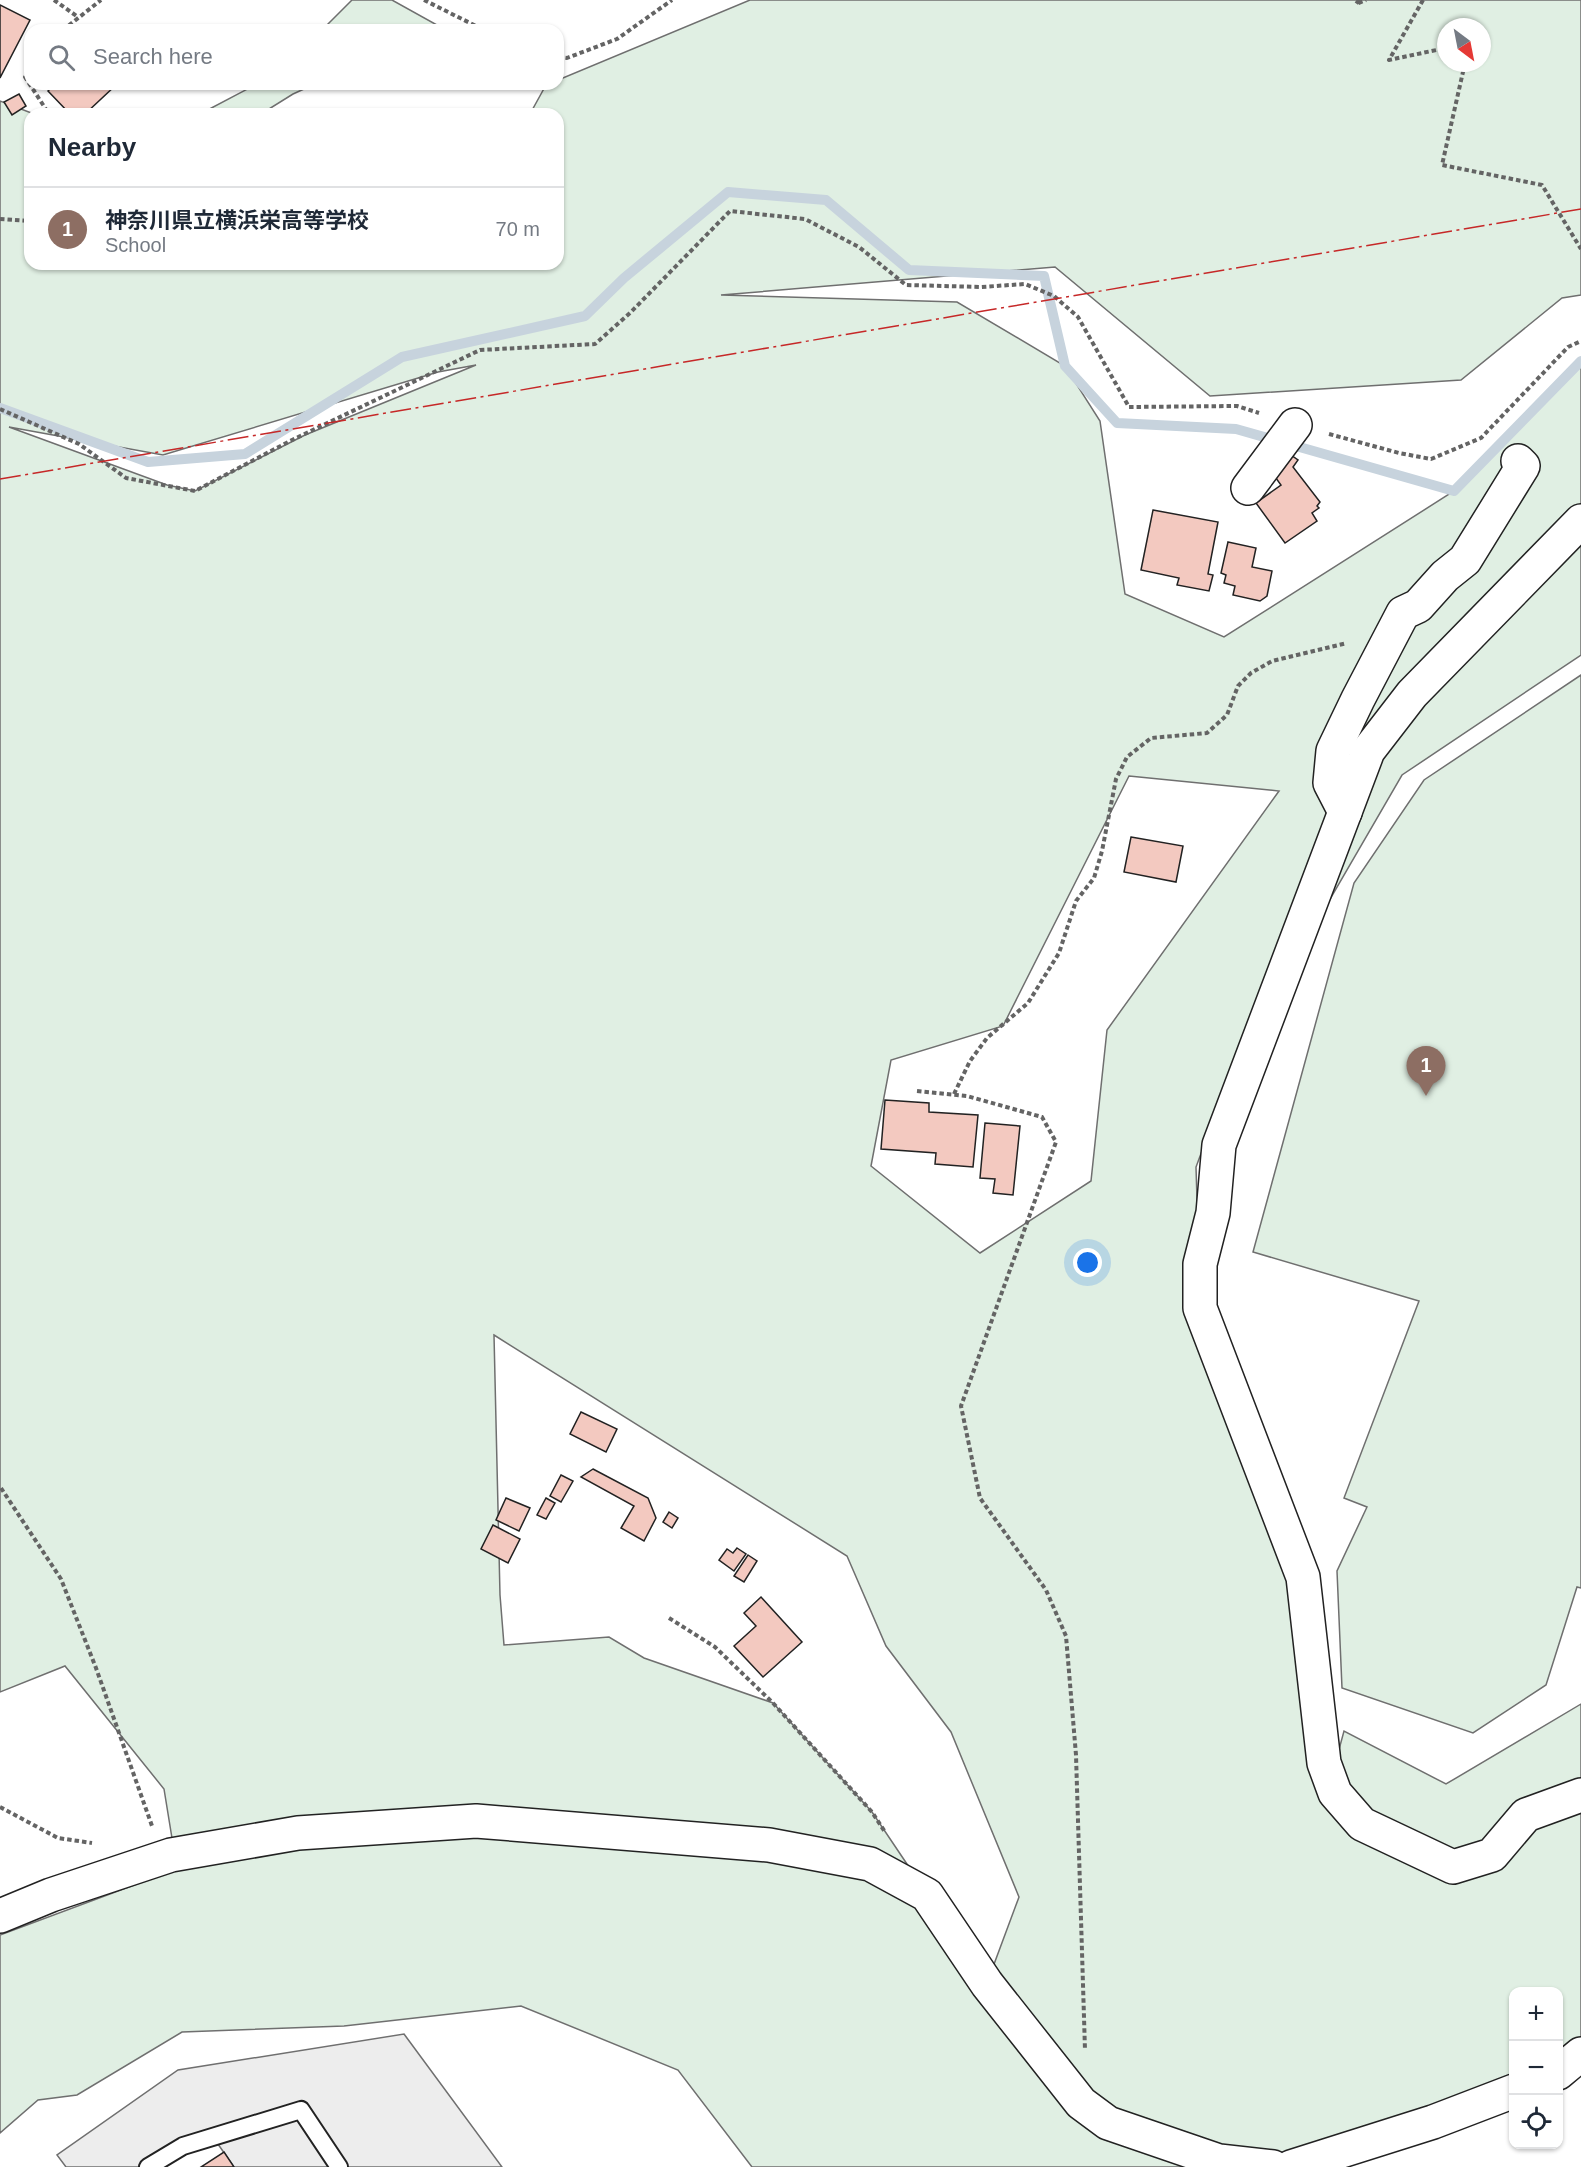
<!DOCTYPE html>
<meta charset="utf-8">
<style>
:root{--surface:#fff;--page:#f6f6f7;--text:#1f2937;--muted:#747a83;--line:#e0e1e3;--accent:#c62828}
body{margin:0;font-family:Arial,"Noto Sans JP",sans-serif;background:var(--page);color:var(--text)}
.controls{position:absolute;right:18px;bottom:18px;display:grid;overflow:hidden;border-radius:12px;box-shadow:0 2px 4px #0004}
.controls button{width:54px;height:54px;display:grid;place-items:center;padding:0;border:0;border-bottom:2px solid var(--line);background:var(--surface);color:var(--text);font:30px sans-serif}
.compass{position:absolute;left:1437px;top:18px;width:54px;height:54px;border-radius:50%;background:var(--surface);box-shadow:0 2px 4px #0004;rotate:148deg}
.you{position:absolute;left:1088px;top:1263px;width:21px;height:21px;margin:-15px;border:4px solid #fff;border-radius:50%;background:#1a73e8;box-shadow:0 0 0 9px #1a73e833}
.badge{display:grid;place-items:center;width:39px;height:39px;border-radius:50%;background:var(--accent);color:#fff;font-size:20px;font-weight:700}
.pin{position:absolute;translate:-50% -50px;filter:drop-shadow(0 2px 3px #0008)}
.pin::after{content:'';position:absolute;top:32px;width:21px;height:18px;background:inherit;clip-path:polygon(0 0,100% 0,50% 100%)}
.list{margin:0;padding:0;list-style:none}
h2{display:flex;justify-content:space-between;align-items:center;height:78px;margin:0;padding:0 24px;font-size:26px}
h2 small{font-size:20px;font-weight:400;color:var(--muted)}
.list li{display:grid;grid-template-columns:39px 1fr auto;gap:18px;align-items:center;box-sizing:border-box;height:84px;padding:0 24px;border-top:2px solid var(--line)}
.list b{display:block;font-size:22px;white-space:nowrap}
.list p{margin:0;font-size:20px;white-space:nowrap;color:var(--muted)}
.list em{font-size:20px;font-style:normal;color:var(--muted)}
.icon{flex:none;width:33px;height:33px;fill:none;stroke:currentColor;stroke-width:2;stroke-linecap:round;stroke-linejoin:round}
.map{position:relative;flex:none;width:1581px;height:2167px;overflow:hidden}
.search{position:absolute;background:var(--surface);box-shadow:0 2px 4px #0004;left:24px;top:24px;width:540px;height:66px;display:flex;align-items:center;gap:15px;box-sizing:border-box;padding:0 21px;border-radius:18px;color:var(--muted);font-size:22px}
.panel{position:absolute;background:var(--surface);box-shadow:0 2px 4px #0004;left:24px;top:108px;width:540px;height:162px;border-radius:18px}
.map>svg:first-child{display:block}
.green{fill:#e0efe3;stroke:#6f6f6f;stroke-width:1.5;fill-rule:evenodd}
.parking{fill:#ededed;stroke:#6f6f6f;stroke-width:1.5}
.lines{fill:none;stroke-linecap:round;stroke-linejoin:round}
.stream{stroke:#c7d3dd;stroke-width:10}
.building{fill:#f3c9c0;stroke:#222;stroke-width:1.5}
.lane-casing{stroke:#222;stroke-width:20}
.street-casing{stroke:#222;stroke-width:36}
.path{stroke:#646464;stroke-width:4;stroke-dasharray:4.5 3;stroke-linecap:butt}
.lane{stroke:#fff;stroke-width:16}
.street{stroke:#fff;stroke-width:33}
.power{stroke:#c62828;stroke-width:1.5;stroke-dasharray:21 4.5 3 4.5;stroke-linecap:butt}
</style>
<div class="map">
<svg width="1581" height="2167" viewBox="0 0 1581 2167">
<rect width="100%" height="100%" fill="#fff"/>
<!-- green -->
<g class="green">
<path d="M352,0h40l54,30h-124z"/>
<path d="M750,0h831v295l-19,3 -101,82 -251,16 -155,-129 -334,28 236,7 108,64 35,55 25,173 99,43 230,-146 127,-130v294l-179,120 -76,131 -110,207 -20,54 4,130 93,255 38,227 13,-48 102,53 135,-80v340l-22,28 -1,-80h-44l-1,99 -222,76h-539l-74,-97 -157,-64 -177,20 -162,6 -105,63 -39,5 -38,33v-198l177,-66 -13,-80 -99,-123 -65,26v-1591l34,13h-4v150h528v-150h-28l16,-29 12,-1v-4zM1446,27h36v36h-36zM476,365l-171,70 -110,56 -28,-6 -158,-58 154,28 275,-83zM1129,776l150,15 -172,239 -16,151 -111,72 -109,-87 20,-106 112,-34zM494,1335l353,221 39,90 65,86 68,165 -32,86 -115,-171 -99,-109 -129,-45 -35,-21 -105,8 -4,-50z"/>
<path d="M257,84h58l-22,10 -32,20h-61z"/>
<path d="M1581,675v913l-4,-1 -31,98 -73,48 -131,-45 -5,-117 30,-64 -23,-9 75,-197 -166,-49 101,-369 70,-103z"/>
</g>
<!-- parking -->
<path class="parking" d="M404,2034l98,133h-268l-21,-30 -65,30h-82l-9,-12 121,-85z"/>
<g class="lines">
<!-- stream -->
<path class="stream" d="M0,408l148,54 97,-8 157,-97 183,-41 39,-38 104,-86 98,8 83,70 135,6 21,90 52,57 119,6 218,62 127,-130"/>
</g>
<!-- building -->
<g class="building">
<path d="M0,5l30,15 -30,58z"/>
<path d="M55,84h62l-32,30h-15l-22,-23z"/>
<path d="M19,94l7,12 -14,9 -8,-13z"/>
<path d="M1288,453l10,7 -5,7 27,35 -3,4 2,2 -7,5 5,8 -32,22 -29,-40 25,-18 -8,-11z"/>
<path d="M1153,510l65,12 -10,52 5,1 -4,16 -32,-6 2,-7 -38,-8z"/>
<path d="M1228,542l28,6 -4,19 20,4 -5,25 -7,5 -27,-6 2,-9 -11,-3 2,-8 -5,-2z"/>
<path d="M1131,837l52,9 -7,36 -52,-10z"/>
<path d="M885,1100l44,3v9l49,3 -5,52 -38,-3 1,-11 -55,-4z"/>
<path d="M985,1123l35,3 -7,69 -20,-2 2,-14 -15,-1z"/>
<path d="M581,1412l36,17 -11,23 -36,-18z"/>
<path d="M593,1469l55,29 8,20 -12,23 -23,-13 13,-22 -53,-29z"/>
<path d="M561,1475l12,6 -12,21 -11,-6z"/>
<path d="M506,1498l24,10 -11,23 -23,-11z"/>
<path d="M546,1498l9,5 -9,16 -9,-4z"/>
<path d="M669,1512l9,6 -6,10 -9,-6z"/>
<path d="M493,1525l27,14 -12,24 -27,-14z"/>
<path d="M737,1548l9,6 -12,17 -15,-11 8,-11 6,4z"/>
<path d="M748,1555l9,6 -13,21 -10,-6z"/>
<path d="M761,1597l41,45 -39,35 -29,-31 22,-20 -12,-13z"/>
<path d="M224,2152l10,15h-33z"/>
</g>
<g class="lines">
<!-- lane casing -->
<g class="lane-casing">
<path id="lane" d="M148,2167l35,-21 118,-36 38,57"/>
</g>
<!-- street casing -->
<g class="street-casing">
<g id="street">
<path d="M1248,488l47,-63"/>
<path d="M1581,521l-169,173 -44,57 -149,394 -6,68 -13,51v44l103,269 21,186 11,30 27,31 91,43 39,-12 34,-40 55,-20"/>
<path d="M1345,812l-15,-29 3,-32 25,-52 45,-86 15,-7 27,-30 20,-16 58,-94 -5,-5"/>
<path d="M0,1916l51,-21 120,-40 127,-22 178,-12 293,24 101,19 57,31 60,89 94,119 27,20 111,38 54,6"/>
<path d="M1558,2073l23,-19"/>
<path d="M1291,2167l142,-45 81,-31"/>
</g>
</g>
<!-- path -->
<g class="path">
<path d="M54,0l24,17"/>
<path d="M424,0l60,30"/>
<path d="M1359,0l-3,4 10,-4"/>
<path d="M1423,0l-34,60 57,-12"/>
<path d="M63,30l38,-30"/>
<path d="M558,57l9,1 50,-19 55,-39"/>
<path d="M30,62l-5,15 24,37"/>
<path d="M1465,63l-23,102 100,20 39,64"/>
<path d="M0,219l30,2"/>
<path d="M0,409l79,35 47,34 69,13 95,-50 190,-91 115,-6 35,-31 100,-102 75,8 54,28 47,38 75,2 44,-3 29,12 24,21 51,90 108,-1 22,7"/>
<path d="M1329,434l70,19 32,6 50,-21 87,-91 13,-6"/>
<path d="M917,1091l50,5 75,21 14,25 -95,264 19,92 66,92 20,46 10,119 9,295"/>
<path d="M954,1094l16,-33 17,-23 41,-35 31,-50 17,-52 18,-23 8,-27 14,-72 11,-22 24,-19 56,-5 20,-18 11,-29 13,-13 21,-12 75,-18"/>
<path d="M1,1488l60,91 35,89 56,158"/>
<path d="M669,1618l46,29 58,56 99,109 13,20"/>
<path d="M0,1807l58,31 34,5"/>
</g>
<!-- lane -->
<use href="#lane" class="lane"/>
<!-- street -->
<use href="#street" class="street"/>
<!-- power -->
<path class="power" d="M0,479l1581,-270"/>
</g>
</svg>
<div class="controls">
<button>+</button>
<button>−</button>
<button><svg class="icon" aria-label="locate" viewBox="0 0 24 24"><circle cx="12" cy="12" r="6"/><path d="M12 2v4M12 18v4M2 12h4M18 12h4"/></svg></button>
</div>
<svg class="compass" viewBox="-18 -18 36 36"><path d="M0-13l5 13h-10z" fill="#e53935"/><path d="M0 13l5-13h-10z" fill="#747a83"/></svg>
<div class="you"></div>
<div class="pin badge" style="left:1426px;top:1096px;background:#8d6e63">1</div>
<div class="search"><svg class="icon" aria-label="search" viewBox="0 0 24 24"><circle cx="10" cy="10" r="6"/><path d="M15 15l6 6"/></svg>Search here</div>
<section class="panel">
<h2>Nearby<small></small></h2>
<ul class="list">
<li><span class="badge" style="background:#8d6e63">1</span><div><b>神奈川県立横浜栄高等学校</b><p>School</p></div><em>70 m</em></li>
</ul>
</section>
</div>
